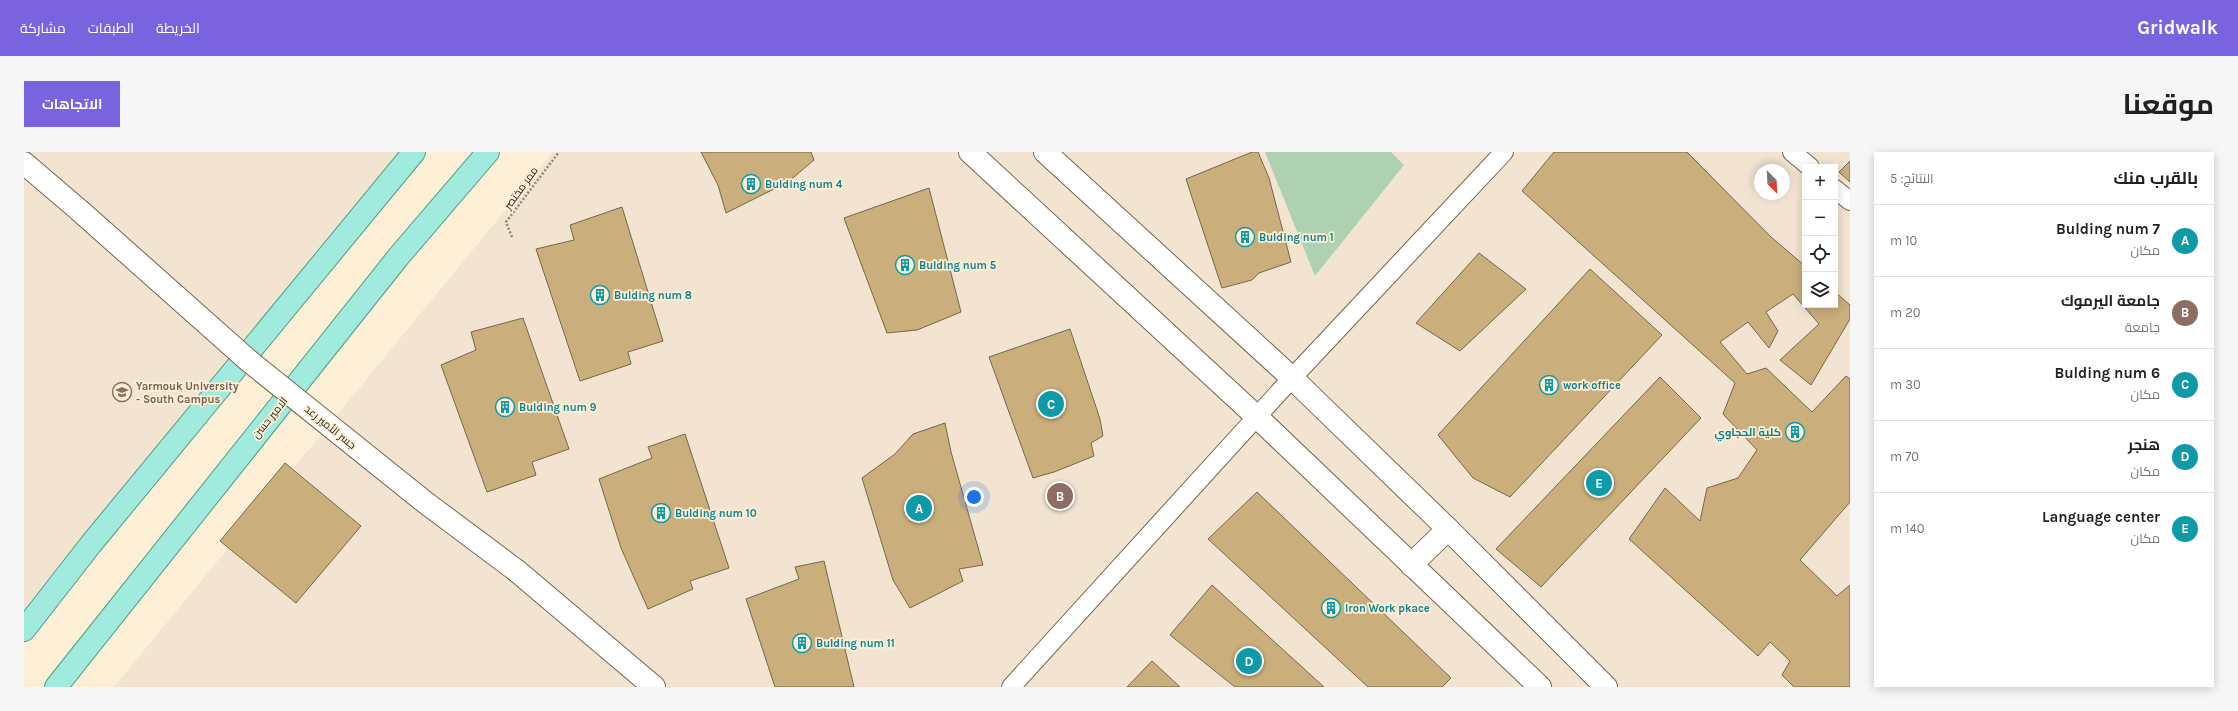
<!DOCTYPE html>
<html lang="ar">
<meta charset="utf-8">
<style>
:root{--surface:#fff;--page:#f6f6f6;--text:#202124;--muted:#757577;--line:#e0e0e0;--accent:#7a63de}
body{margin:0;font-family:Karla,Cairo,sans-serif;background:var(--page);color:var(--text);direction:rtl}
.controls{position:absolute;right:12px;top:12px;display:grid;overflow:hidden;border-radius:0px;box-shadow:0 2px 10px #0003}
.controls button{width:36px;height:36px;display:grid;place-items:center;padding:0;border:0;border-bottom:1px solid var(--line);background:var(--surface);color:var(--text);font:20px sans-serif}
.compass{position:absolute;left:1730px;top:12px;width:36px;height:36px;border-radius:50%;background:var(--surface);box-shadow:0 2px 10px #0003;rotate:156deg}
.you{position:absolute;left:950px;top:345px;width:14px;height:14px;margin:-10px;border:3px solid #fff;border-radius:50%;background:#1a73e8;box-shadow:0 0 0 6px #1a73e833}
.badge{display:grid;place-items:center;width:26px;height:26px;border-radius:50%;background:var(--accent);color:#fff;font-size:13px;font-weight:700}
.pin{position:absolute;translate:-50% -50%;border:2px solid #fff;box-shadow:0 1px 4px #0006}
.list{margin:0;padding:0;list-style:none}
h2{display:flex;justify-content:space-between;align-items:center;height:52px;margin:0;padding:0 16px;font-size:17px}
h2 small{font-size:13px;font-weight:400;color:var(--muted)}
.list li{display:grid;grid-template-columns:26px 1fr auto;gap:12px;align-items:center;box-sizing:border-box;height:72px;padding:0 16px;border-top:1px solid var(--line)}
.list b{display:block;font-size:15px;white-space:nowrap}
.list p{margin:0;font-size:13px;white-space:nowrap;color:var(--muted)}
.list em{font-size:13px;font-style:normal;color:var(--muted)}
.icon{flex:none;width:22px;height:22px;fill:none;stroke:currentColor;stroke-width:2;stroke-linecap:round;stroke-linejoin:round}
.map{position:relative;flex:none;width:1826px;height:535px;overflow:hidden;direction:ltr;border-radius:0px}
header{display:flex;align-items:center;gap:24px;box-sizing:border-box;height:56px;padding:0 20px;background:var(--accent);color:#fff}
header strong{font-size:19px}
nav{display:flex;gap:22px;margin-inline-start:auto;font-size:14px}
.intro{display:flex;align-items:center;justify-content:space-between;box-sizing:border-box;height:96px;padding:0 24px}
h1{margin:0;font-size:28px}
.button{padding:10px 18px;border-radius:0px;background:var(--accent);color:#fff;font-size:14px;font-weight:700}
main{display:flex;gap:24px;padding:0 24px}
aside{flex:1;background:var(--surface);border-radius:0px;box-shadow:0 2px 10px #0003}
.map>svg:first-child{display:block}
.education{fill:#f2e4d1;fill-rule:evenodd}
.green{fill:#add1b1}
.building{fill:#caaf7c;stroke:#75674b}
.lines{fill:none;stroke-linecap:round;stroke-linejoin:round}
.lane-casing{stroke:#746549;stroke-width:20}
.street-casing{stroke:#746549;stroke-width:24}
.primary-casing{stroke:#4e9d89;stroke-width:24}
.path{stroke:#8e8472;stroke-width:2.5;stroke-dasharray:2 2;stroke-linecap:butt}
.lane{stroke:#fff;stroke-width:18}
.street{stroke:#fff;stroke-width:22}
.primary{stroke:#a0ebdd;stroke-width:22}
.street-bridge-casing{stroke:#746549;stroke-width:24;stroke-linecap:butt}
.street-bridge{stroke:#fff;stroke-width:22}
.labels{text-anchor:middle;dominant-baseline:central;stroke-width:3.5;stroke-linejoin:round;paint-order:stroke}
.culture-label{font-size:11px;font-weight:bold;fill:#0d838f;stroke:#fcefd5;text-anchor:start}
.street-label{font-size:11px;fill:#2b2519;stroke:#fcefd5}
.education-label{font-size:11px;font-weight:bold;fill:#785e54;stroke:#fcefd5;text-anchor:start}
</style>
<header>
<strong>Gridwalk</strong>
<nav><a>الخريطة</a><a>الطبقات</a><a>مشاركة</a></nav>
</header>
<div class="intro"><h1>موقعنا</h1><a class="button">الاتجاهات</a></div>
<main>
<aside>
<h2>بالقرب منك<small>النتائج: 5</small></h2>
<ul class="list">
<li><span class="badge" style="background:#0f9aa8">A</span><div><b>Bulding num 7</b><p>مكان</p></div><em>10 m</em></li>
<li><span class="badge" style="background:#8d6e63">B</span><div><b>جامعة اليرموك</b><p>جامعة</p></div><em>20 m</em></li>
<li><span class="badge" style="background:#0f9aa8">C</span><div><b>Bulding num 6</b><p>مكان</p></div><em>30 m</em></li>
<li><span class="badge" style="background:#0f9aa8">D</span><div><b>هنجر</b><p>مكان</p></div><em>70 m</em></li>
<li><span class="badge" style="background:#0f9aa8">E</span><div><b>Language center</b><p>مكان</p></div><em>140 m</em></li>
</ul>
</aside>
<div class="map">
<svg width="1826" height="535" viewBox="0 0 1826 535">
<rect width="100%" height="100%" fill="#fcefd5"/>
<!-- education -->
<g class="education">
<path d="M0,0h392l-392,480z"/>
<path d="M529,0h1297v535h-1736zM1781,15h30v138h-30zM1736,18h24v24h-24z"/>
</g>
<!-- green -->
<path class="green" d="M1241,0h126l13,13 -89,111z"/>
<!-- building -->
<g class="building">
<path d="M677,0h110l3,8 -26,22 -62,31 -8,-28z"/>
<path d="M1228,0h6l11,26 22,84 -32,11 -7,7 -30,8 -36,-109z"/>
<path d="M1530,0h133l84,85 34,29v39h30v-13l15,13v14l-39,66 -31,-25 39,-36 -26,-30 -27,18 12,19 -9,17 -21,-26 -28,20 27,32 19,-6 46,44 34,-36 4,3v123l-50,58 37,36 13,-11v102h-56l-12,-12 8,-14 -20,-19 -12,14 -129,-117 36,-51 35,33 7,-33 31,-10 19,-28 -34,-36 12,-31 -213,-192z"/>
<path d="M1826,9v21l-11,-10z"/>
<path d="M905,36l32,124 -44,18 -30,3 -43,-115z"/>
<path d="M598,55l41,134 -35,11 3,12 -51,17 -44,-132 38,-9 -4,-15z"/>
<path d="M1455,101l47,36 -66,62 -44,-28z"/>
<path d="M1566,117l72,66 -152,162 -37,-19 -35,-43z"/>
<path d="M499,166l46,131 -37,13 4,13 -49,17 -46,-127 35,-15 -5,-18z"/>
<path d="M1046,177l30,90 3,17 -12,7 3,13 -40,16 -21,6 -44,-121z"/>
<path d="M1636,225l41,41 -160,169 -45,-38z"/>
<path d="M921,271l6,29 32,113 -24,4 4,12 -53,27 -17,-28 -31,-102 33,-24 18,-20z"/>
<path d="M661,282l44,134 -39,13 3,8 -45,20 -27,-61 -22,-69 53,-21 -4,-11z"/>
<path d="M261,311l76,63 -65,77 -76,-62z"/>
<path d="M1233,340l194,186 -9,9h-74l-160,-148z"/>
<path d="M800,409l30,126h-79l-29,-88 53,-20 -4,-12z"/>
<path d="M1188,433l112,102h-89l-65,-52z"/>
<path d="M1128,509l28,26h-53z"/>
</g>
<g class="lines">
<!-- lane casing -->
<g class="lane-casing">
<g id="lane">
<path d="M1768,0l18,15"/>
<path d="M1811,37l15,12"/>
<path d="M987,535l281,-309 212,-226"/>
</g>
</g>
<!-- street casing -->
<g class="street-casing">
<g id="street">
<path d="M946,0l287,265 283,270"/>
<path d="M1021,0l247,226 156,151 158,158"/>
<path d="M0,11l55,47"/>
<path d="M1387,413l37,-36"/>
<path d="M493,419l137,116"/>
</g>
</g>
<!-- primary casing -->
<g class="primary-casing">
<g id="primary">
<path d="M0,478l67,-86 323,-392"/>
<path d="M32,535l343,-431 89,-104"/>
</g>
</g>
<!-- path -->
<path class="path" d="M488,85l-6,-15 53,-70"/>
<!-- lane -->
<use href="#lane" class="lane"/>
<!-- street -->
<use href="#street" class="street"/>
<!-- primary -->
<use href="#primary" class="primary"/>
<!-- street-bridge casing -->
<g class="street-bridge-casing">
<path id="street-bridge" d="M55,58l170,151 177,142 91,68"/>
</g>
<!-- street-bridge -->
<use href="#street-bridge" class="street-bridge"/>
</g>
<!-- icons -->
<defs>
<g id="building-ring" transform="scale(1)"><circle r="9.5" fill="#fcefd5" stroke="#0f9aa8" stroke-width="1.5"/><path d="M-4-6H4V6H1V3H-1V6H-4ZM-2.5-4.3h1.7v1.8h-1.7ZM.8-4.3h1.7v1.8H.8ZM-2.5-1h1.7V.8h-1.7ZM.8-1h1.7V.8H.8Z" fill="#0f9aa8"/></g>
<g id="university-ring" transform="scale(1)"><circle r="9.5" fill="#fcefd5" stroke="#8d6e63" stroke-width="1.5"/><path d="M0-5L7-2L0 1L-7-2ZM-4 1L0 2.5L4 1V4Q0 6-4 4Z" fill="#8d6e63"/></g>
</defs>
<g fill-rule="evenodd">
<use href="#building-ring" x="727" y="32"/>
<use href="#building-ring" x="1221" y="85"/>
<use href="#building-ring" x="881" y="113"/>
<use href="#building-ring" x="576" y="143"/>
<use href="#building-ring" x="1525" y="233"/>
<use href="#university-ring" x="98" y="240"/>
<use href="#building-ring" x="481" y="255"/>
<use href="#building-ring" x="1771" y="280"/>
<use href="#building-ring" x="637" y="361"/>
<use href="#building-ring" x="1307" y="456"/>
<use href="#building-ring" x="778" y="491"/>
</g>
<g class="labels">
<!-- culture labels -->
<g class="culture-label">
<text x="741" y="32">Bulding num 4</text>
<text x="1235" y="85">Bulding num 1</text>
<text x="895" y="113">Bulding num 5</text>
<text x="590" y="143">Bulding num 8</text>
<text x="1539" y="233">work office</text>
<text x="495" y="255">Bulding num 9</text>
<text x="1757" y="280" text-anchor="end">كلية الحجاوي</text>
<text x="651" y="361">Bulding num 10</text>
<text x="1321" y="456">Iron Work pkace</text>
<text x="792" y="491">Bulding num 11</text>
</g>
<!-- street labels -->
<g class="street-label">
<text transform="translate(497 36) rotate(-54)">ممر مختصر</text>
<text transform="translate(246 266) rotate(-51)">الامير حسن</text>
<text transform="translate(306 275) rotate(39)">جسر الأمير رعد</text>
</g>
<!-- education labels -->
<g class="education-label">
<text x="112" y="234">Yarmouk University<tspan x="112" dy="13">- South Campus</tspan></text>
</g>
</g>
</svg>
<div class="controls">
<button>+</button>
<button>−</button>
<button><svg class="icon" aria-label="locate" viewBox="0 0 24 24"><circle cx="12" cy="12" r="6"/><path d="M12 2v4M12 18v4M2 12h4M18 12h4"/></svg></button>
<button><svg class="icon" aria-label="layers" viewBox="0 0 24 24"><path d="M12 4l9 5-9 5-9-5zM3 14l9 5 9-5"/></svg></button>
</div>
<svg class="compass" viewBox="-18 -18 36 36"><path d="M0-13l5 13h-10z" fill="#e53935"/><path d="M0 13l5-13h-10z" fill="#757577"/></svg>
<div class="you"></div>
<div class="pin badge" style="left:895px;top:356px;background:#0f9aa8">A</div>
<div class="pin badge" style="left:1036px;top:344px;background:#8d6e63">B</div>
<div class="pin badge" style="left:1027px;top:252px;background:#0f9aa8">C</div>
<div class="pin badge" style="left:1225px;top:509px;background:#0f9aa8">D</div>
<div class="pin badge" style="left:1575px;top:331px;background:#0f9aa8">E</div>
</div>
</main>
